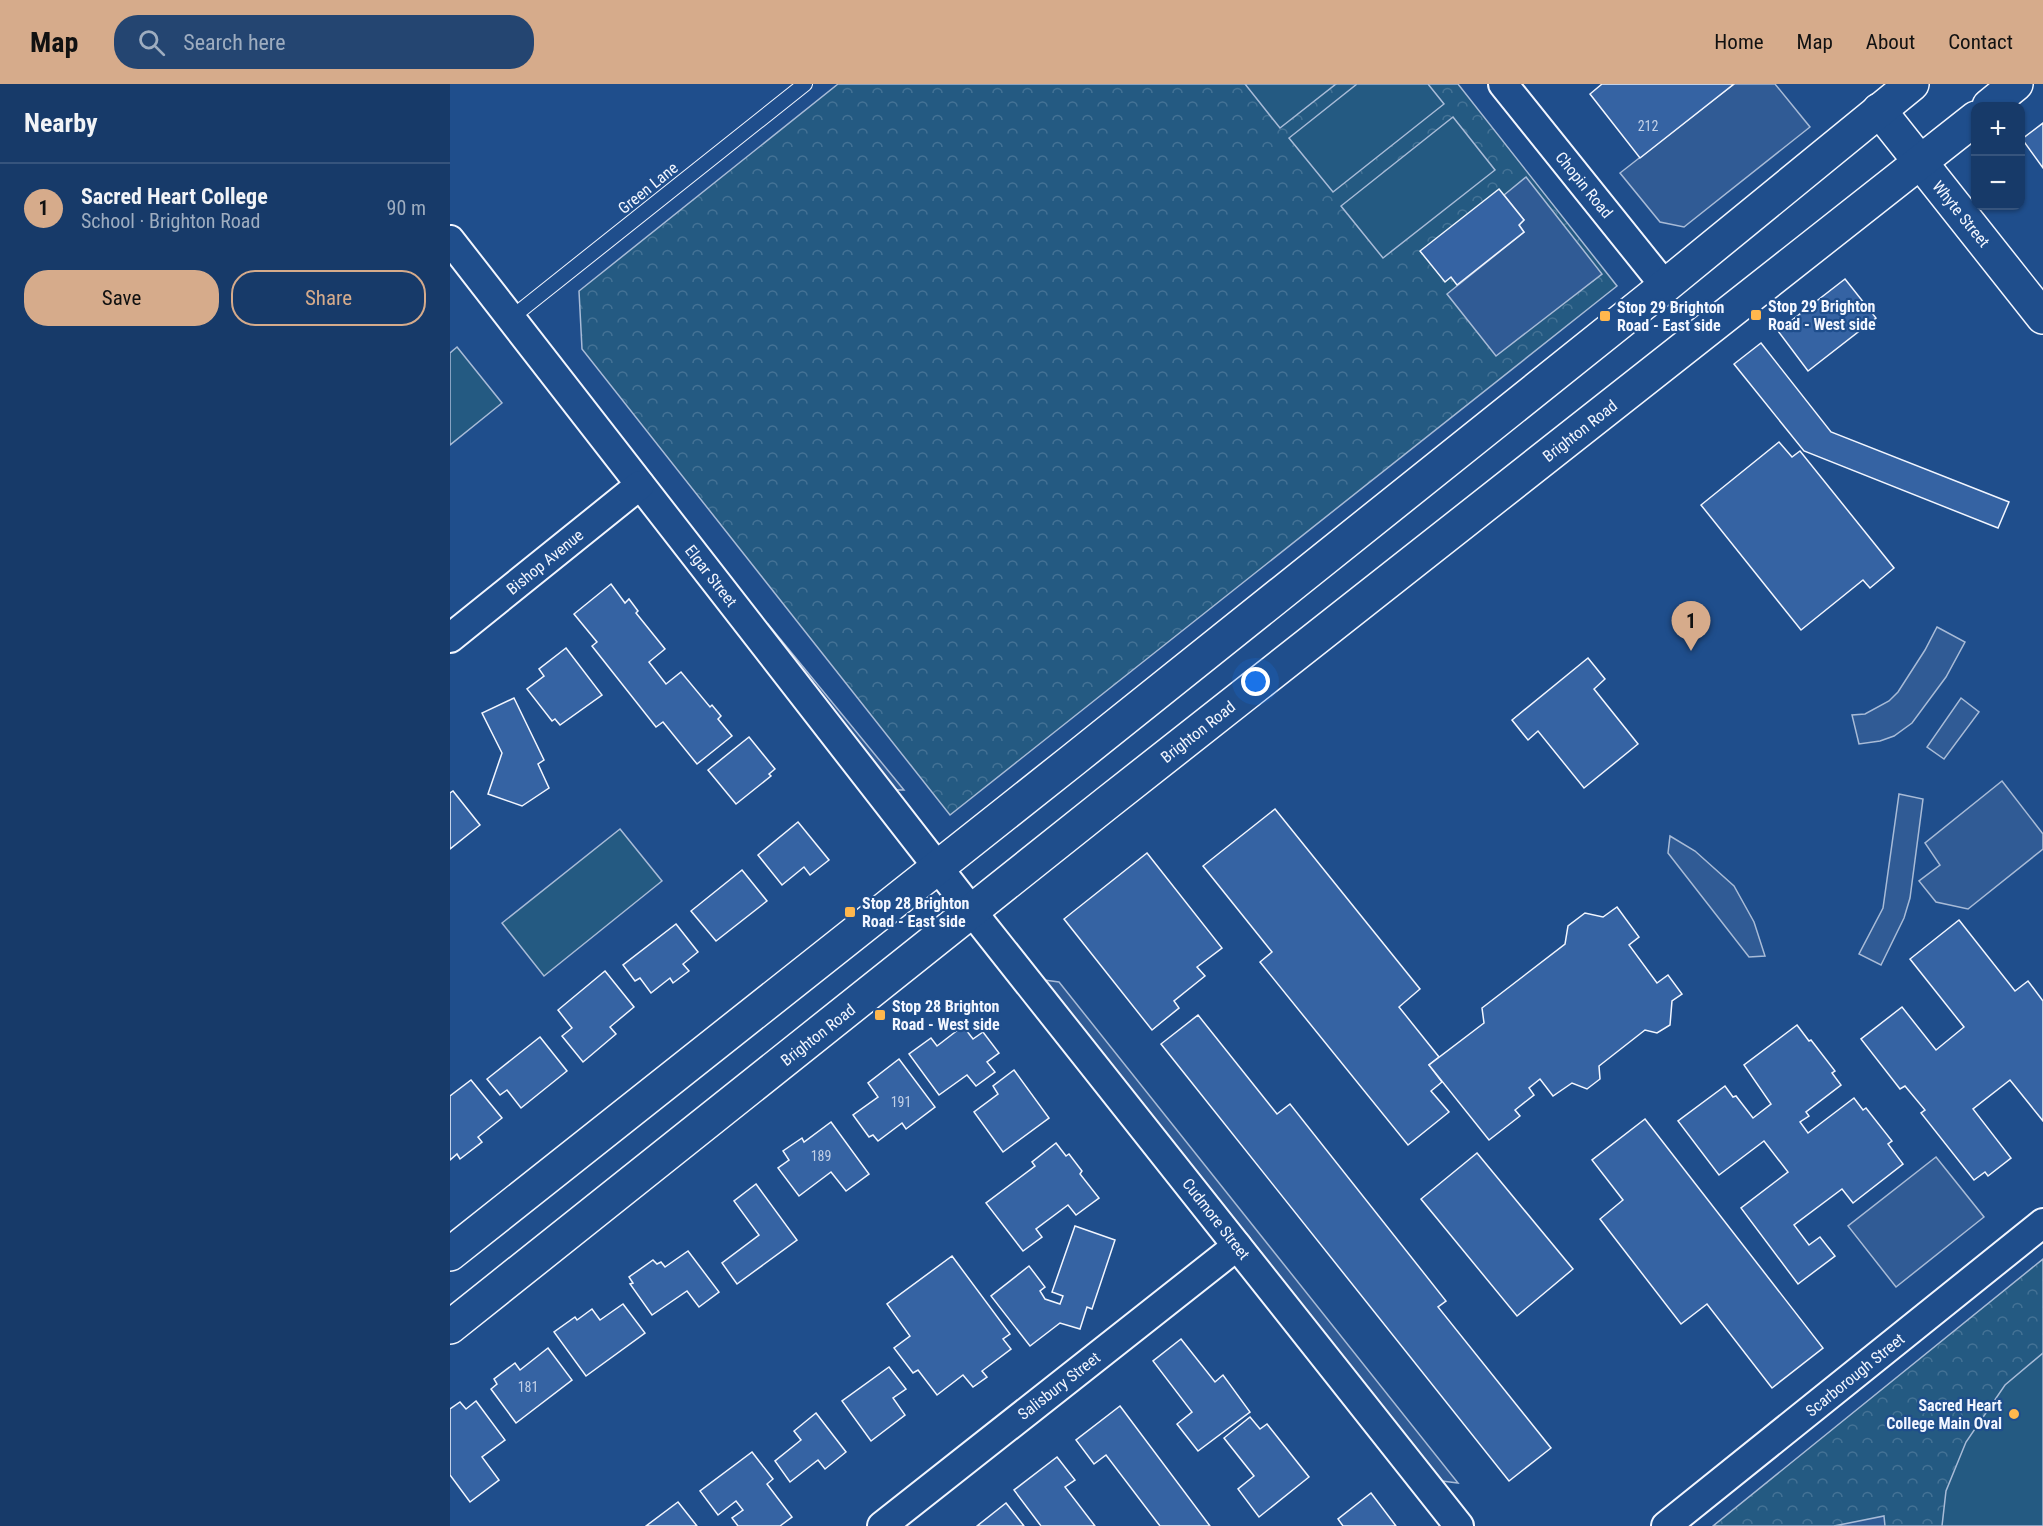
<!DOCTYPE html>
<meta charset="utf-8">
<style>
:root{--surface:#173a69;--page:#244571;--text:#f1f3f6;--muted:#9eadc0;--line:#36547d;--accent:#d6ab8b}
body{margin:0;font-family:"Roboto Condensed",sans-serif;background:var(--page);color:var(--text)}
.controls{position:absolute;right:18px;top:18px;display:grid;overflow:hidden;border-radius:12px;box-shadow:0 2px 4px #0004}
.controls button{width:54px;height:54px;display:grid;place-items:center;padding:0;border:0;border-bottom:2px solid var(--line);background:var(--surface);color:var(--text);font:30px sans-serif}
.you{position:absolute;left:806px;top:598px;width:21px;height:21px;margin:-15px;border:4px solid #fff;border-radius:50%;background:#1a73e8;box-shadow:0 0 0 9px #1a73e833}
.badge{display:grid;place-items:center;width:39px;height:39px;border-radius:50%;background:var(--accent);color:#111;font-size:20px;font-weight:700}
.pin{position:absolute;translate:-50% -50px;filter:drop-shadow(0 2px 3px #0008)}
.pin::after{content:'';position:absolute;top:32px;width:21px;height:18px;background:inherit;clip-path:polygon(0 0,100% 0,50% 100%)}
.list{margin:0;padding:0;list-style:none}
h2{display:flex;justify-content:space-between;align-items:center;height:78px;margin:0;padding:0 24px;font-size:26px}
h2 small{font-size:20px;font-weight:400;color:var(--muted)}
.list li{display:grid;grid-template-columns:39px 1fr auto;gap:18px;align-items:center;box-sizing:border-box;height:90px;padding:0 24px;border-top:2px solid var(--line)}
.list b{display:block;font-size:22px;white-space:nowrap}
.list p{margin:0;font-size:20px;white-space:nowrap;color:var(--muted)}
.list em{font-size:20px;font-style:normal;color:var(--muted)}
.actions{display:flex;gap:12px;padding:18px 24px}
.actions a{flex:1;padding:14px 0;border:2px solid var(--accent);border-radius:24px;text-align:center;font-size:21px;color:var(--accent)}
.actions .main{background:var(--accent);color:#111}
.icon{flex:none;width:33px;height:33px;fill:none;stroke:currentColor;stroke-width:2;stroke-linecap:round;stroke-linejoin:round}
.map{position:relative;flex:none;width:1593px;height:1442px;overflow:hidden}
header{display:flex;align-items:center;gap:36px;box-sizing:border-box;height:84px;padding:0 30px;background:var(--accent);color:#111}
header strong{font-size:28px}
nav{display:flex;gap:33px;margin-inline-start:auto;font-size:21px}
.search{width:420px;height:54px;background:var(--page);display:flex;align-items:center;gap:15px;box-sizing:border-box;padding:0 21px;border-radius:24px;color:var(--muted);font-size:22px}
main{display:flex}
aside{flex:1;background:var(--surface)}
.map>svg:first-child{display:block}
.forest{fill:url(#forest-crowns);stroke:#a8bbd7;stroke-width:1.5}
.pitch{fill:#245a82;stroke:#a8bbd7;stroke-width:1.5}
.parking{fill:#305b95;stroke:#a8bbd7;stroke-width:1.5}
.building{fill:#3563a3;stroke:#f2f6ff;stroke-width:1.5}
.lines{fill:none;stroke-linecap:round;stroke-linejoin:round}
.lane-casing{stroke:#f2f6ff;stroke-width:16}
.street-casing{stroke:#f2f6ff;stroke-width:32}
.secondary-casing{stroke:#f2f6ff;stroke-width:36}
.primary-casing{stroke:#f2f6ff;stroke-width:36}
.lane{stroke:#1f4e8c;stroke-width:14}
.street{stroke:#1f4e8c;stroke-width:28}
.secondary{stroke:#1f4e8c;stroke-width:33}
.primary{stroke:#1f4e8c;stroke-width:33}
.poi-dot{fill:#ffb74d;stroke:#1f4e8c;stroke-width:2}
.labels{text-anchor:middle;dominant-baseline:central;stroke-width:4.5;stroke-linejoin:round;paint-order:stroke}
.number-label{font-size:14px;fill:#c3d1e8}
.street-label{font-size:16px;fill:#f2f6ff;stroke:#1f4e8c}
.poi-label{font-size:16px;font-weight:bold;fill:#f2f6ff;stroke:#1f4e8c;text-anchor:start}
</style>
<header>
<strong>Map</strong>
<div class="search"><svg class="icon" aria-label="search" viewBox="0 0 24 24"><circle cx="10" cy="10" r="6"/><path d="M15 15l6 6"/></svg>Search here</div>
<nav><a>Home</a><a>Map</a><a>About</a><a>Contact</a></nav>
</header>
<main>
<aside>
<h2>Nearby<small></small></h2>
<ul class="list">
<li><span class="badge">1</span><div><b>Sacred Heart College</b><p>School · Brighton Road</p></div><em>90 m</em></li>
</ul>
<div class="actions"><a class="main">Save</a><a>Share</a></div>
</aside>
<div class="map">
<svg width="1593" height="1442" viewBox="0 0 1593 1442">
<defs>
<pattern id="forest-crowns" width="20" height="18" patternUnits="userSpaceOnUse" patternTransform="scale(1.5)"><rect width="20" height="18" fill="#245a82"/><path d="M2 6a3 3 0 1 1 6 0M12 15a3 3 0 1 1 6 0" fill="none" stroke="#447295"/></pattern>
</defs>
<rect width="100%" height="100%" fill="#1f4e8c"/>
<!-- forest -->
<g class="forest">
<path d="M388,0h620l159,202 -667,529 -368,-466 -3,-58z"/>
<path d="M1593,1175v267h-330z"/>
</g>
<!-- pitch -->
<g class="pitch">
<path d="M795,0h91l-56,44z"/>
<path d="M907,0h71l16,20 -111,88 -44,-54z"/>
<path d="M1003,33l42,53 -112,88 -42,-52z"/>
<path d="M7,263l45,56 -52,42v-92z"/>
<path d="M170,745l42,52 -118,95 -42,-53z"/>
<path d="M1593,1269v173h-101l4,-35 20,-49 39,-57z"/>
</g>
<!-- parking -->
<g class="parking">
<path d="M1284,0h41l35,43 -126,100 -24,-5 -40,-49z"/>
<path d="M1076,93l76,97 -106,82 -49,-62 77,-62 -5,-7 5,-5 -20,-25z"/>
<path d="M295,540h23l136,166h-24z"/>
<path d="M1487,543l28,15 -19,35 -34,46 -18,13 -14,5 -21,3 -7,-29 13,-1 24,-13 9,-9 27,-42z"/>
<path d="M1511,614l18,14 -35,47 -17,-12z"/>
<path d="M1552,697l41,53v15l-75,60 -32,-7 -17,-21 21,-16 -15,-22z"/>
<path d="M1449,710l24,5 -13,99 -6,20 -23,47 -22,-11 24,-46z"/>
<path d="M1220,752l25,15 39,35 20,36 11,34 -16,1 -81,-104z"/>
<path d="M579,894l30,4 399,501 -32,-4z"/>
<path d="M1486,1073l48,60 -88,70 -48,-61z"/>
<path d="M1434,1432l1,10h-51z"/>
</g>
<!-- building -->
<g class="building">
<path d="M1152,0h132l-94,74 -50,-64z"/>
<path d="M1593,39v45l-21,-29z"/>
<path d="M1049,105l25,31 -5,5 5,7 -67,53 -6,-8 -6,5 -25,-31z"/>
<path d="M1395,195l31,39 -68,53 -30,-40z"/>
<path d="M1311,259l70,89 178,70 -11,26 -194,-77 -70,-87z"/>
<path d="M1329,358l13,15 8,-6 94,117 -24,20 -7,-8 -62,50 -100,-125z"/>
<path d="M161,500l14,19 4,-4 9,12 -2,2 29,36 -16,13 17,22 15,-12 29,35 2,-2 9,11 -3,3 14,17 -35,28 -34,-42 -7,5 -64,-81 5,-4 -23,-28z"/>
<path d="M116,564l36,47 -42,30 -5,-6 -3,2 -25,-32 17,-13 -5,-7z"/>
<path d="M1138,574l17,21 -11,10 44,55 -54,44 -46,-57 -10,9 -16,-20z"/>
<path d="M64,614l30,62 -6,4 11,24 -27,18 -34,-12 14,-41 -20,-40z"/>
<path d="M299,653l26,32 -6,5 2,2 -35,28 -28,-34z"/>
<path d="M3,707l27,34 -30,24v-56z"/>
<path d="M825,725l145,180 -21,18 40,50 -10,8 13,17 -11,9 18,21 -41,33 -148,-183 12,-10 -69,-86z"/>
<path d="M348,738l31,38 -19,15 -6,-8 -22,18 -24,-30z"/>
<path d="M697,769l75,95 -25,19 8,9 -31,25 5,7 -27,22 -88,-111z"/>
<path d="M292,786l25,31 -51,40 -25,-30z"/>
<path d="M1167,823l22,30 -10,8 28,38 11,-8 14,19 -10,7 -2,24 -13,8 -12,-3 -46,36 1,13 -13,10 -15,-6 -19,13 -13,-17 -11,9 5,7 -19,15 5,6 -31,24 -60,-75 55,-42 -2,-15 83,-64 3,-18 17,-13 18,4z"/>
<path d="M1509,836l56,71 13,-10 15,20v120l-33,-41 -37,29 38,49 -23,18 -3,-4 -11,8 -53,-67 4,-3 -20,-24 -5,3 -39,-50 41,-32 34,43 28,-23 -54,-68z"/>
<path d="M226,840l22,28 -15,12 6,7 -16,12 -3,-5 -19,15 -11,-15 -5,3 -12,-16z"/>
<path d="M155,887l29,36 -24,20 6,7 -33,28 -21,-26 10,-8 -14,-18z"/>
<path d="M748,931l79,99 13,-10 156,197 -8,6 113,141 -42,33 -348,-437z"/>
<path d="M1347,941l12,16 2,-1 24,31 -3,2 9,12 -35,27 3,4 -9,6 8,11 46,-35 9,12 3,-2 26,33 -4,3 15,20 -50,39 -11,-14 -48,36 15,20 11,-8 15,19 -37,28 -57,-76 47,-36 -24,-31 -45,34 -41,-54 47,-35 8,11 3,-1 17,22 18,-14 -27,-39z"/>
<path d="M513,942l10,13 10,-7 16,21 -12,9 8,10 -19,14 -9,-11 -28,20 -30,-41 22,-16 6,8z"/>
<path d="M90,953l27,34 -46,37 -14,-18 -7,5 -13,-16z"/>
<path d="M449,975l36,48 -29,22 -4,-6 -24,18 -5,-6 -4,2 -16,-22 25,-18 -10,-14z"/>
<path d="M564,986l35,48 -46,34 -29,-40 24,-18 -5,-8z"/>
<path d="M21,996l31,38 -24,19 4,5 -22,17 -3,-5 -7,6v-64z"/>
<path d="M1195,1035l178,229 -51,40 -65,-84 -26,20 -81,-105 23,-19 -31,-40z"/>
<path d="M381,1038l38,52 -23,17 -15,-19 -32,24 -21,-28 11,-8 -6,-9 19,-13 2,4z"/>
<path d="M606,1059l10,13 3,-2 13,17 -2,3 19,24 -23,17 -8,-10 -32,24 6,8 -19,14 -37,-48 49,-37 -3,-4z"/>
<path d="M1027,1069l96,116 -56,47 -96,-117z"/>
<path d="M306,1100l41,56 -60,44 -15,-21 37,-28 -25,-34z"/>
<path d="M625,1142l40,14 -23,69 -5,-2 -7,22 -20,-6 -30,23 -39,-50 38,-30 16,21 -5,4 5,8 15,5 3,-8 -11,-4z"/>
<path d="M238,1167l31,41 -20,15 -12,-16 -35,24 -22,-31 3,-1 -4,-6 24,-17 4,4 4,-2 4,5z"/>
<path d="M502,1172l58,78 -7,5 8,10 -29,22 5,6 -14,10 -10,-12 -26,20 -19,-25 -5,3 -19,-25 16,-12 -23,-32z"/>
<path d="M173,1220l22,29 -59,43 -32,-44 21,-15 2,3 15,-11 8,11z"/>
<path d="M731,1255l34,43 8,-7 27,37 -52,39 -21,-27 15,-12 -39,-51z"/>
<path d="M98,1264l24,32 -56,43 -25,-34 6,-5 -3,-5 21,-16 5,7z"/>
<path d="M439,1283l17,22 -13,9 12,17 -34,26 -29,-40z"/>
<path d="M26,1317l29,39 -23,17 17,23 -29,22 -20,-27v-66l10,-7 6,7z"/>
<path d="M670,1322l90,120h-50l-54,-71 -12,9 -18,-24z"/>
<path d="M366,1329l30,39 -21,17 -7,-9 -28,22 -15,-21 26,-21 -7,-9z"/>
<path d="M800,1333l10,12 7,-5 42,53 -50,40 -21,-28 16,-13 -30,-38z"/>
<path d="M302,1368l21,27 -6,5 25,33 -12,9h-42l-6,-8 11,-8 -7,-9 -18,14 -18,-24z"/>
<path d="M607,1373l18,23 -10,7 30,39h-54l-27,-36z"/>
<path d="M921,1409l25,33h-53l-5,-7z"/>
<path d="M228,1418l19,24h-51z"/>
<path d="M556,1419l18,23h-47z"/>
</g>
<g class="lines">
<!-- lane casing -->
<g class="lane-casing">
<path id="lane" d="M61,234l294,-234"/>
</g>
<!-- street casing -->
<g class="street-casing">
<g id="street">
<path d="M1053,0l162,202"/>
<path d="M0,156l535,688 474,598"/>
<path d="M0,554l190,-153"/>
<path d="M432,1442l355,-280"/>
<path d="M1216,1442l377,-303"/>
</g>
</g>
<!-- secondary casing -->
<g class="secondary-casing">
<path id="secondary" d="M1429,26l164,207"/>
</g>
<!-- primary casing -->
<g class="primary-casing">
<g id="primary">
<path d="M1539,22l27,-22"/>
<path d="M0,1170l623,-494 592,-474 247,-202"/>
<path d="M0,1243l657,-524 869,-685"/>
</g>
</g>
<!-- lane -->
<use href="#lane" class="lane"/>
<!-- street -->
<use href="#street" class="street"/>
<!-- secondary -->
<use href="#secondary" class="secondary"/>
<!-- primary -->
<use href="#primary" class="primary"/>
</g>
<!-- markers -->
<g class="poi-dot">
<rect x="1300" y="225" width="12" height="12" rx="3"/>
<rect x="1149" y="226" width="12" height="12" rx="3"/>
<rect x="394" y="822" width="12" height="12" rx="3"/>
<rect x="424" y="925" width="12" height="12" rx="3"/>
<circle cx="1564" cy="1330" r="6"/>
</g>
<g class="labels">
<!-- number labels -->
<g class="number-label">
<text x="1198" y="42">212</text>
<text x="451" y="1018">191</text>
<text x="371" y="1072">189</text>
<text x="78" y="1303">181</text>
</g>
<!-- street labels -->
<g class="street-label">
<text transform="translate(1134 101) rotate(51)">Chopin Road</text>
<text transform="translate(198 104) rotate(-39)">Green Lane</text>
<text transform="translate(1511 130) rotate(51)">Whyte Street</text>
<text transform="translate(1130 347) rotate(-38)">Brighton Road</text>
<text transform="translate(95 478) rotate(-39)">Bishop Avenue</text>
<text transform="translate(261 492) rotate(52)">Elgar Street</text>
<text transform="translate(748 648) rotate(-38)">Brighton Road</text>
<text transform="translate(368 951) rotate(-38)">Brighton Road</text>
<text transform="translate(766 1135) rotate(52)">Cudmore Street</text>
<text transform="translate(1405 1291) rotate(-39)">Scarborough Street</text>
<text transform="translate(609 1302) rotate(-38)">Salisbury Street</text>
</g>
<!-- poi labels -->
<g class="poi-label">
<text x="1318" y="222">Stop 29 Brighton<tspan x="1318" dy="18">Road - West side</tspan></text>
<text x="1167" y="223">Stop 29 Brighton<tspan x="1167" dy="18">Road - East side</tspan></text>
<text x="412" y="819">Stop 28 Brighton<tspan x="412" dy="18">Road - East side</tspan></text>
<text x="442" y="922">Stop 28 Brighton<tspan x="442" dy="18">Road - West side</tspan></text>
<text x="1552" y="1321" text-anchor="end">Sacred Heart<tspan x="1552" dy="18">College Main Oval</tspan></text>
</g>
</g>
</svg>
<div class="controls">
<button>+</button>
<button>−</button>
</div>
<div class="you"></div>
<div class="pin badge" style="left:1241px;top:567px">1</div>
</div>
</main>
